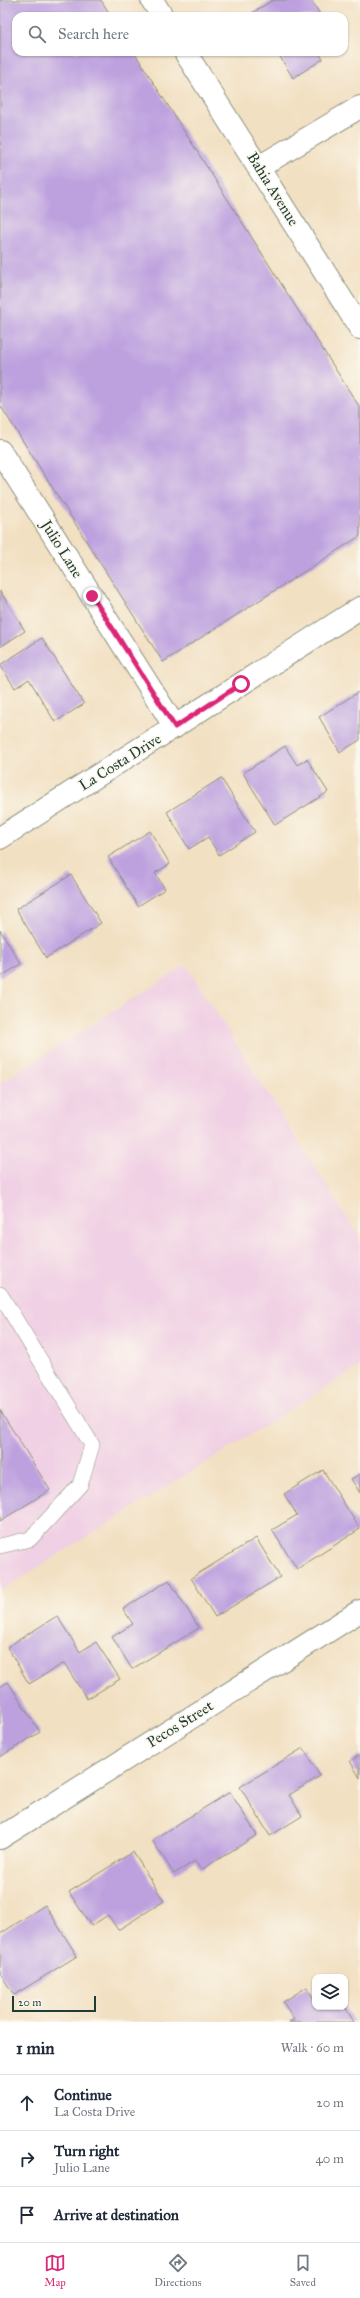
<!DOCTYPE html>
<meta charset="utf-8">
<style>
:root{--surface:#fff;--page:#f2f2f3;--text:#1f2937;--muted:#747a83;--line:#e0e1e3;--accent:#db2777}
body{margin:0;font-family:"IM FELL Great Primer",serif;background:var(--page);color:var(--text)}
.controls{position:absolute;right:12px;bottom:12px;display:grid;overflow:hidden;border-radius:8px;box-shadow:0 1px 3px #0004}
.controls button{width:36px;height:36px;display:grid;place-items:center;padding:0;border:0;border-bottom:1px solid var(--line);background:var(--surface);color:var(--text);font:20px sans-serif}
.scale{position:absolute;left:12px;bottom:10px;width:84px;box-sizing:border-box;padding-left:4px;border:2px solid #1f3d34;border-top:0;font-size:11px;line-height:14px;white-space:nowrap;color:#1f3d34;-webkit-text-stroke:3px #fbf7ec;paint-order:stroke}
.stop{position:absolute;width:12px;height:12px;margin:-9px;border:3px solid #db2777;border-radius:50%;background:#fff}
.stop.end{background:#db2777;border-color:#fff;box-shadow:0 1px 4px #0008}
.list{margin:0;padding:0;list-style:none}
h2{display:flex;justify-content:space-between;align-items:center;height:52px;margin:0;padding:0 16px;font-size:17px}
h2 small{font-size:13px;font-weight:400;color:var(--muted)}
.list li{display:grid;grid-template-columns:26px 1fr auto;gap:12px;align-items:center;box-sizing:border-box;height:56px;padding:0 16px;border-top:1px solid var(--line)}
.list b{display:block;font-size:15px;white-space:nowrap}
.list p{margin:0;font-size:13px;white-space:nowrap;color:var(--muted)}
.list em{font-size:13px;font-style:normal;color:var(--muted)}
.icon{flex:none;width:22px;height:22px;fill:none;stroke:currentColor;stroke-width:2;stroke-linecap:round;stroke-linejoin:round}
.map{position:relative;flex:none;width:360px;height:2022px;overflow:hidden}
.search{position:absolute;background:var(--surface);box-shadow:0 1px 3px #0004;left:12px;right:12px;top:12px;height:44px;display:flex;align-items:center;gap:10px;box-sizing:border-box;padding:0 14px;border-radius:12px;color:var(--muted);font-size:15px}
.sheet{height:220px;background:var(--surface)}
nav{display:flex;justify-content:space-around;align-items:center;box-sizing:border-box;height:56px;border-top:1px solid var(--line);background:var(--surface);font-size:11px;color:var(--muted)}
nav a{display:grid;justify-items:center;gap:2px}
nav .on{color:var(--accent)}
.map>svg:first-child{display:block}
.built{fill:#f0d0e4}
.building{fill:#bda1df}
.lines{fill:none;stroke-linecap:round;stroke-linejoin:round}
.service-casing{stroke:#888e7b;stroke-width:16}
.minor-casing{stroke:#888e7b;stroke-width:24}
.service{stroke:#fff;stroke-width:15}
.minor{stroke:#fff;stroke-width:22}
.route{stroke:#db2777;stroke-width:5}
.labels{text-anchor:middle;dominant-baseline:central;stroke-width:3;stroke-linejoin:round;paint-order:stroke}
.street-label{font-size:15px;fill:#1f3d34;stroke:#fbf7ec}
</style>
<div class="map">
<svg width="360" height="2022" viewBox="0 0 360 2022">
<rect width="100%" height="100%" fill="#fbf7ec"/>
<filter id="ink" filterUnits="userSpaceOnUse"><feTurbulence type="fractalNoise" baseFrequency=".025" numOctaves="2"/><feDisplacementMap in="SourceGraphic" scale="8" xChannelSelector="R" yChannelSelector="G"/><feConvolveMatrix kernelMatrix="1 2 1 2 8 2 1 2 1" color-interpolation-filters="sRGB"/></filter>
<filter id="wash" filterUnits="userSpaceOnUse"><feTurbulence type="fractalNoise" baseFrequency=".012" numOctaves="4" result="noise"/><feDisplacementMap in="SourceGraphic" scale="16" xChannelSelector="R" yChannelSelector="G"/><feGaussianBlur stdDeviation="0.9" result="paint"/><feColorMatrix in="noise" values="0 0 0 0 0 0 0 0 0 0 0 0 0 0 0 0 0 1.4 0 .05"/><feComposite in="paint" operator="in"/></filter>
<g filter="url(#wash)">
<rect width="100%" height="100%" fill="#f2e0c2"/>
<!-- built -->
<path class="built" d="M186,965l174,273v128l-360,225v-508z"/>
<g id="blocks">
<!-- building -->
<g class="building">
<path d="M0,0h101l10,16h-95v36h118l226,356v128l-197,126 -163,-257z"/>
<path d="M273,0h38l10,16h-67l-2,-3z"/>
<path d="M277,52h41l5,7 -30,19z"/>
<path d="M0,591l25,40 -25,16z"/>
<path d="M42,638l42,66 -29,18 -26,-43 -14,9 -15,-23z"/>
<path d="M360,691v49l-20,12 -21,-35z"/>
<path d="M285,746l12,19 10,-6 21,33 -53,33 -32,-52z"/>
<path d="M221,778l34,54 -36,23 -11,-18 -19,12 -22,-37z"/>
<path d="M150,831l20,33 -15,9 10,16 -27,17 -30,-49z"/>
<path d="M71,875l30,48 -55,35 -30,-49z"/>
<path d="M0,930l21,34 -21,13z"/>
<path d="M0,1410l50,80 -50,31z"/>
<path d="M323,1470l37,59 -63,40 -25,-39 25,-15 -13,-21z"/>
<path d="M360,1474v19l-9,-14z"/>
<path d="M256,1538l24,39 -65,40 -24,-39z"/>
<path d="M169,1580l30,48 -67,41 -20,-32 21,-13 -10,-15z"/>
<path d="M57,1616l23,36 16,-10 24,37 -33,20 -23,-36 -35,21 -22,-37z"/>
<path d="M8,1682l32,50 -40,25v-70z"/>
<path d="M303,1748l17,28 -31,19 13,21 -32,20 -30,-49z"/>
<path d="M360,1755v23l-10,-17z"/>
<path d="M230,1792l27,43 -56,35 -6,-9 -21,13 -22,-34z"/>
<path d="M133,1852l31,49 -46,29 -10,-15 -17,11 -22,-34z"/>
<path d="M45,1905l32,51 -63,39 -14,-22v-39z"/>
<path d="M307,1987l8,14v6h30l9,15h-65l5,-3 -11,-17z"/>
</g>
</g>
</g>
<g filter="url(#ink)">
<use href="#blocks" fill-opacity="0" stroke="#888e7b" stroke-width="1"/>
<g class="lines">
<!-- service casing -->
<g class="service-casing">
<path id="service" d="M0,1294l92,151 -12,40 -50,54 -30,7"/>
</g>
<!-- minor casing -->
<g class="minor-casing">
<g id="minor">
<path d="M152,0l10,16"/>
<path d="M185,52l175,276"/>
<path d="M259,167l101,-60"/>
<path d="M0,451l175,276"/>
<path d="M0,838l360,-230"/>
<path d="M0,1838l360,-227"/>
</g>
</g>
<!-- service -->
<use href="#service" class="service"/>
<!-- minor -->
<use href="#minor" class="minor"/>
</g>
</g>
<g class="lines" filter="url(#ink)">
<!-- route -->
<path class="route" d="M92,596l83,131 66,-43"/>
</g>
<g class="labels">
<!-- street labels -->
<g class="street-label">
<text transform="translate(273 189) rotate(58)">Bahia Avenue</text>
<text transform="translate(62 549) rotate(58)">Julio Lane</text>
<text transform="translate(120 762) rotate(-32)">La Costa Drive</text>
<text transform="translate(180 1724) rotate(-32)">Pecos Street</text>
</g>
</g>
</svg>
<div class="controls">
<button><svg class="icon" aria-label="layers" viewBox="0 0 24 24"><path d="M12 4l9 5-9 5-9-5zM3 14l9 5 9-5"/></svg></button>
</div>
<div class="scale">20 m</div>
<div class="stop" style="left:241px;top:684px"></div>
<div class="stop end" style="left:92px;top:596px"></div>
<div class="search"><svg class="icon" aria-label="search" viewBox="0 0 24 24"><circle cx="10" cy="10" r="6"/><path d="M15 15l6 6"/></svg>Search here</div>
</div>
<section class="sheet">
<h2>1 min<small>Walk · 60 m</small></h2>
<ul class="list">
<li><svg class="icon" aria-label="ahead" viewBox="0 0 24 24"><path d="M12 20V5M6 11l6-6 6 6"/></svg><div><b>Continue</b><p>La Costa Drive</p></div><em>20 m</em></li>
<li><svg class="icon" aria-label="right" viewBox="0 0 24 24"><path d="M7 20v-9h11M14 6l5 5-5 5"/></svg><div><b>Turn right</b><p>Julio Lane</p></div><em>40 m</em></li>
<li><svg class="icon" aria-label="arrive" viewBox="0 0 24 24"><path d="M6 21V4h12l-3 4 3 4H6"/></svg><div><b>Arrive at destination</b></div></li>
</ul>
</section>
<nav>
<a class="on"><svg class="icon" aria-label="map" viewBox="0 0 24 24"><path d="M3 6l6-2 6 2 6-2v14l-6 2-6-2-6 2zM9 4v14M15 6v14"/></svg>Map</a>
<a><svg class="icon" aria-label="directions" viewBox="0 0 24 24"><path d="M12 3l9 9-9 9-9-9zM9 14v-3h6M13 9l2 2-2 2"/></svg>Directions</a>
<a><svg class="icon" aria-label="saved" viewBox="0 0 24 24"><path d="M7 4h10v16l-5-4-5 4z"/></svg>Saved</a>
</nav>
